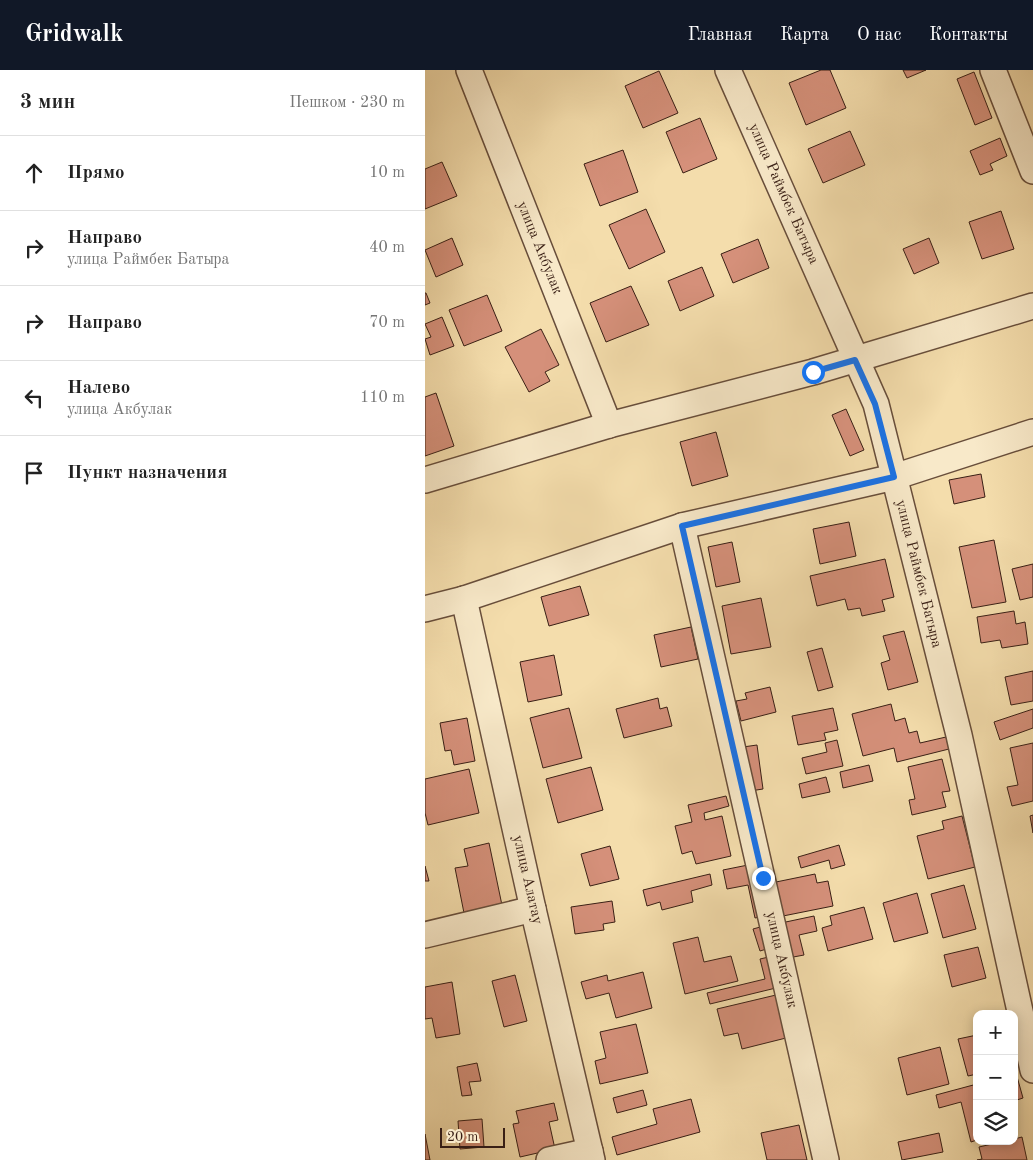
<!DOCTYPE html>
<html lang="ru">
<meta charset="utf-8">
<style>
:root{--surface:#fff;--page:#f2f2f2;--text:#222;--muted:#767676;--line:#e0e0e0;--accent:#111827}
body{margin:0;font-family:"Old Standard TT",serif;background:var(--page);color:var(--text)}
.controls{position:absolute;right:15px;bottom:15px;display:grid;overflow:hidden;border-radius:10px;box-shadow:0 2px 12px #0003}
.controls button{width:45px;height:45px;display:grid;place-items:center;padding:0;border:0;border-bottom:1px solid var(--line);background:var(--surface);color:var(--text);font:25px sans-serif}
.scale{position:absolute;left:15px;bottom:12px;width:65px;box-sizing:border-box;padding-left:5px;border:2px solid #391f15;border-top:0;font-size:14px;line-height:18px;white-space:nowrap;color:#391f15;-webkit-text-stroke:4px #f8e9c9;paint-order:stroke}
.stop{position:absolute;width:15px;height:15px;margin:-11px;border:4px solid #1a73e8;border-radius:50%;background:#fff}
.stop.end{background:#1a73e8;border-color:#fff;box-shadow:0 1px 5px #0008}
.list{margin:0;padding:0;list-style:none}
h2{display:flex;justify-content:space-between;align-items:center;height:65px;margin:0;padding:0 20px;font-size:21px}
h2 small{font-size:16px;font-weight:400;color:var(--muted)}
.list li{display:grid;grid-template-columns:32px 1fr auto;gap:15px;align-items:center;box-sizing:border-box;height:75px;padding:0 20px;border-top:1px solid var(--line)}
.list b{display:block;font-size:19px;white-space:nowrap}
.list p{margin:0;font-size:16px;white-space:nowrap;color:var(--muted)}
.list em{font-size:16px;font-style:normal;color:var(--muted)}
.icon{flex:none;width:28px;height:28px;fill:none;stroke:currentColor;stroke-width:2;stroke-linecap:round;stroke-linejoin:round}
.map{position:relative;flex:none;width:608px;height:1090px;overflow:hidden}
header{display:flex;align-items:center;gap:30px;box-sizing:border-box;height:70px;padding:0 25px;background:var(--accent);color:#fff}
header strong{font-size:24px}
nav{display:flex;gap:28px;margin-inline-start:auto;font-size:18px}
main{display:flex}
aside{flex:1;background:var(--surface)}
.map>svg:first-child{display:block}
.building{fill:#d5907a;stroke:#391f15}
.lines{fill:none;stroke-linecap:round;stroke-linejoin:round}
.minor-casing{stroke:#684e3b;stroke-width:28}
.minor{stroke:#f8e9c9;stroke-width:25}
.route{stroke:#1a73e8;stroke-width:6}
.labels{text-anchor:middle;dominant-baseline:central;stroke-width:4;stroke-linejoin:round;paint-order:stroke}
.street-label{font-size:15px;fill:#391f15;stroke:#f8e9c9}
</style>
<header>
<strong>Gridwalk</strong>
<nav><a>Главная</a><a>Карта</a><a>О нас</a><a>Контакты</a></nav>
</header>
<main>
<aside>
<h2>3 мин<small>Пешком · 230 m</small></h2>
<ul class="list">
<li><svg class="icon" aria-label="ahead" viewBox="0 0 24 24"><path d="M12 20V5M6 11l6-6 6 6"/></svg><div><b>Прямо</b></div><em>10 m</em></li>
<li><svg class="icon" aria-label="right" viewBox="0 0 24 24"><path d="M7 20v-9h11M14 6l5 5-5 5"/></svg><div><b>Направо</b><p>улица Раймбек Батыра</p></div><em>40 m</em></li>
<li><svg class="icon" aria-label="right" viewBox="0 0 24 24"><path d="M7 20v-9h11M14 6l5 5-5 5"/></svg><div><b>Направо</b></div><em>70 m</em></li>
<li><svg class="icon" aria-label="left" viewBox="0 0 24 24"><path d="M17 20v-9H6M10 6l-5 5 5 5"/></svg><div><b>Налево</b><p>улица Акбулак</p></div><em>110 m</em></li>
<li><svg class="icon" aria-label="arrive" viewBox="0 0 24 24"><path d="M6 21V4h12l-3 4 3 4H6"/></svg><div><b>Пункт назначения</b></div></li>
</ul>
</aside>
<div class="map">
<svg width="608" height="1090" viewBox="0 0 608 1090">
<rect width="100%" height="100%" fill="#f4ddac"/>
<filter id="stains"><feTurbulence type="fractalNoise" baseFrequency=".004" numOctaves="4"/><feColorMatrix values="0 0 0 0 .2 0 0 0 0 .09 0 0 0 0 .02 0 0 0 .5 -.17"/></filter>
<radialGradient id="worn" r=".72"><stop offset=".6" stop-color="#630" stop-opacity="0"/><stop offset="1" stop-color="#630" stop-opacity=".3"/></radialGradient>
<!-- building -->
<g class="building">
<path d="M396,0h9l16,38 -40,17 -17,-42z"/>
<path d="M478,0h23l-19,8z"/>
<path d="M234,1l19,42 -35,15 -18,-42z"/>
<path d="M549,2l18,46 -17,7 -18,-46z"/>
<path d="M275,48l17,41 -34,14 -17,-41z"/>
<path d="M425,61l15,34 -42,18 -15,-34z"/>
<path d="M575,68l7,18 -17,8 3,6 -13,5 -10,-24z"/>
<path d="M198,80l15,42 -38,14 -16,-42z"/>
<path d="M17,92l15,34 -32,13v-40z"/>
<path d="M221,139l19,43 -36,17 -20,-44z"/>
<path d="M576,141l13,38 -32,10 -13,-37z"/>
<path d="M27,168l11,27 -27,12 -11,-27z"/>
<path d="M504,168l10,25 -25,11 -11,-25z"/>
<path d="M333,169l11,29 -36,15 -12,-29z"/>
<path d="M277,197l12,29 -34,15 -12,-30z"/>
<path d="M206,216l18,39 -43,17 -16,-39z"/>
<path d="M0,223h1l4,10 -5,2z"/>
<path d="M62,225l15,36 -38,15 -15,-36z"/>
<path d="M17,247l12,29 -24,9 -5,-16 6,-2 -6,-13z"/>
<path d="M116,259l18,36 -14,7 5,9 -21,11 -24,-45z"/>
<path d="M11,323l18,53 -29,10v-59z"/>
<path d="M421,339l18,41 -14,6 -18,-41z"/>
<path d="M291,362l12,44 -36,10 -12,-44z"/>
<path d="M556,404l4,23 -31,7 -5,-24z"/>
<path d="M424,452l7,34 -36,8 -7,-35z"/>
<path d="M569,470l12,62 -34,6 -13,-61z"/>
<path d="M307,472l8,40 -24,5 -8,-40z"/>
<path d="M460,489l9,38 -12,3 3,11 -23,5 -2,-8 -12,2 -3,-11 -28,7 -7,-30z"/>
<path d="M608,494v33l-13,3 -8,-31z"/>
<path d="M155,516l9,29 -40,11 -8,-29z"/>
<path d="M336,528l10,49 -40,7 -9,-48z"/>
<path d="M589,541l2,13 9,-2 3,22 -26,4 -2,-8 -19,3 -4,-26z"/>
<path d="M266,557l7,32 -37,8 -7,-32z"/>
<path d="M479,561l14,51 -30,8 -7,-27 9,-3 -7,-24z"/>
<path d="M397,578l11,39 -15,4 -11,-39z"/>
<path d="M129,585l8,40 -34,7 -8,-40z"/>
<path d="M608,601v30l-22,4 -6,-28z"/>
<path d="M345,617l6,25 -35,9 -5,-20 11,-2 -2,-6z"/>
<path d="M233,628l2,11 7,-2 5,19 -48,12 -8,-29z"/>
<path d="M466,634l4,17 10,-3 4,15 8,-2 3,12 26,-6 3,12 -52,13 -3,-14 -31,8 -11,-42z"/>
<path d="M144,638l13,50 -39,10 -13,-50z"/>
<path d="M408,638l5,22 -14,3 2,7 -28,5 -6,-29z"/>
<path d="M608,639v19l-33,12 -6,-18z"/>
<path d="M42,648l8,43 -21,4 -3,-15 -6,1 -5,-28z"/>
<path d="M412,670l6,26 -37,8 -4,-16 25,-6 -2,-9z"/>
<path d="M608,673v58l-21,5 -5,-19 11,-2 -8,-37z"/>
<path d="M332,675l6,44 -13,2 -7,-44z"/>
<path d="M517,689l8,32 -8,1 4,15 -34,8 -3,-15 6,-1 -7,-32z"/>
<path d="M444,695l4,16 -30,7 -3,-16z"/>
<path d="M166,697l12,43 -45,13 -12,-44z"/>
<path d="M44,699l10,44 -51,12 -3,-12v-34z"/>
<path d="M401,707l4,15 -28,6 -3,-14z"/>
<path d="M301,726l3,10 -25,7 1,7 17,-4 9,40 -35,8 -4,-13 -10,3 -7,-28 17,-4 -4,-17z"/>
<path d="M608,745v18l-3,-17z"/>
<path d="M537,746l13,51 -47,12 -11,-43 27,-7 -2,-8z"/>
<path d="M64,773l14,67 -38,8 -10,-50 13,-2 -4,-17z"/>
<path d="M414,775l6,20 -14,4 -2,-9 -28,8 -3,-11z"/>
<path d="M185,776l9,33 -29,7 -9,-32z"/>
<path d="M328,794l11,52 -9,2 -7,-33 -21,4 -4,-19z"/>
<path d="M0,796l4,15h-4z"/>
<path d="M285,804l2,11 -21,6 2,11 -31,8 -2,-8 -13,4 -4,-16z"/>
<path d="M390,804l2,9 11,-2 5,25 -50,10 -7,-34z"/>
<path d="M539,815l12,44 -33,9 -12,-44z"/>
<path d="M492,823l11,40 -34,9 -11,-39z"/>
<path d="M187,831l3,21 -12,2 1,6 -29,4 -4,-27z"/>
<path d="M439,837l9,32 -45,12 -6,-23 10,-3 -2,-9z"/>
<path d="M389,846l3,15 -18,4 5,20 -16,3 -7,-35z"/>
<path d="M339,856l6,22 -10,3 -7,-22z"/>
<path d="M273,867l6,25 27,-6 7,25 -53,13 -12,-51z"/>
<path d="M553,877l8,31 -34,9 -8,-32z"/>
<path d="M348,886l7,31 -70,17 -3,-11 58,-14 -5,-20z"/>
<path d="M218,902l9,36 -36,10 -7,-25 -23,6 -5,-17 26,-7 1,6z"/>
<path d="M90,905l12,46 -23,6 -12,-46z"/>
<path d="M27,912l8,52 -24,4 -4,-20 -7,1v-32z"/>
<path d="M351,925l10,43 -44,11 -4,-16 -14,3 -7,-27z"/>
<path d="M211,954l12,49 -48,11 -5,-23 11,-3 -6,-26z"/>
<path d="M552,965v39l-9,2 -10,-37z"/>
<path d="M515,977l9,37 -42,11 -9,-37z"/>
<path d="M52,993l4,18 -12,1 3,13 -10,1 -5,-29z"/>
<path d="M591,1003l7,25 -9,3v-27z"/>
<path d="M552,1014v56l-6,2 -10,-40 -22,6 -3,-13z"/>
<path d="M218,1020l4,15 -30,8 -4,-15z"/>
<path d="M266,1029l9,33 -83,23 -5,-18 45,-13 -4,-15z"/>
<path d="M129,1033l4,17 -9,2 6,27 -35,8 -7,-33 6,-1 -3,-12z"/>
<path d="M57,1049l2,28 -24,2 -2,-28z"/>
<path d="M374,1055l8,35h-40l-6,-27z"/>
<path d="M514,1063l4,19 -41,8 -4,-18z"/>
<path d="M0,1064l5,26h-5z"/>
<path d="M597,1067l5,23h-50l5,-1 -3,-12 26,-6h9v-2z"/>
</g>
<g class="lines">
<!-- minor casing -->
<g class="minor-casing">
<g id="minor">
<path d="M44,0l140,355"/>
<path d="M303,0l148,334 83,331 74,335"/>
<path d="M568,0l40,101"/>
<path d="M0,410l184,-55 204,-53 220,-66"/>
<path d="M257,456l144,634"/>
<path d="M39,529l69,310 59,251"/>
<path d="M0,539l39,-10 218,-73 212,-49 139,-45"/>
<path d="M0,865l108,-26"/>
<path d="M124,1090l41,-9"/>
</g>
</g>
<!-- minor -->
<use href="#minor" class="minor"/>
</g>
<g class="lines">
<!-- route -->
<path class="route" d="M338,808l-81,-352 212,-49 -19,-73 -20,-44 -42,12"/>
</g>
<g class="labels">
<!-- street labels -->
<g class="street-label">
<text transform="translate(358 124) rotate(66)">улица Раймбек Батыра</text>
<text transform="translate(114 178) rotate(68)">улица Акбулак</text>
<text transform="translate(493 504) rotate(76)">улица Раймбек Батыра</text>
<text transform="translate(102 810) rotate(77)">улица Алатау</text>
<text transform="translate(356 890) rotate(77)">улица Акбулак</text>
</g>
</g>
<rect width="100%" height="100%" filter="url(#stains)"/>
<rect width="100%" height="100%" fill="url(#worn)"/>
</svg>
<div class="controls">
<button>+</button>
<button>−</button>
<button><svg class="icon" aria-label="layers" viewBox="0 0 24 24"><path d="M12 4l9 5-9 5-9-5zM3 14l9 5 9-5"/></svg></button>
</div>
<div class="scale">20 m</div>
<div class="stop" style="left:388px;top:302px"></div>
<div class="stop end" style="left:338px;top:808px"></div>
</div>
</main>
